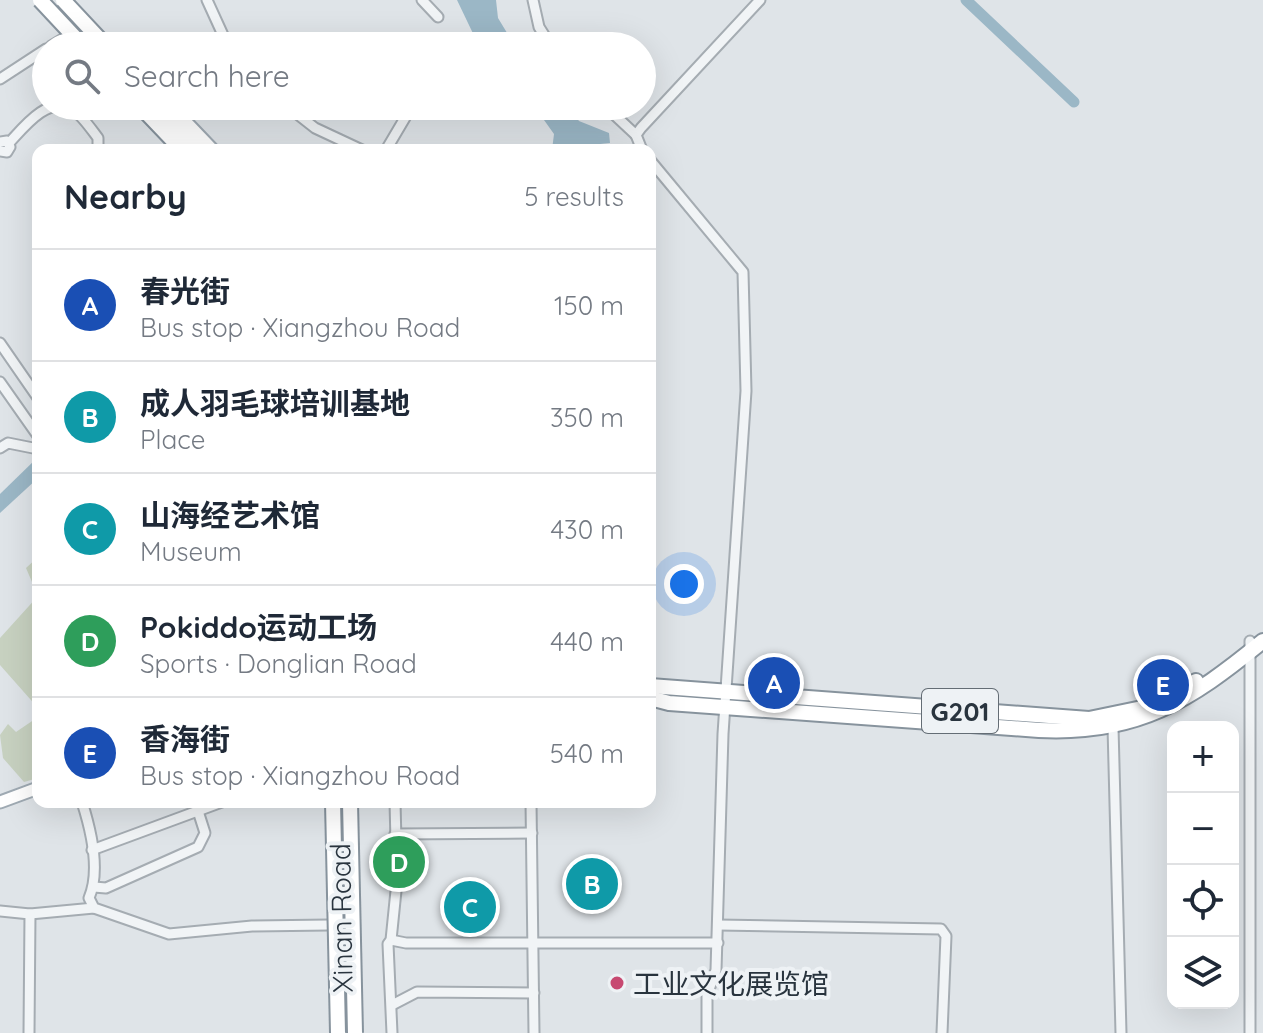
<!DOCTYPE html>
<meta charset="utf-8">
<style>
:root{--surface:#fff;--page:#f6f6f7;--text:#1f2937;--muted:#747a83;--line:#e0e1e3;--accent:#0b8043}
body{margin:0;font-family:Quicksand,"Noto Sans SC",sans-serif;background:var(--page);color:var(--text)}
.controls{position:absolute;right:24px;bottom:24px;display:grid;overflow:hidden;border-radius:16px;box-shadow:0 8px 32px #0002}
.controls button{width:72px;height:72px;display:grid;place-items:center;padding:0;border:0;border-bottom:2px solid var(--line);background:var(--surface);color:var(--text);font:40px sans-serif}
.you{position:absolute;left:684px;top:584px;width:28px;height:28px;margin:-20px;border:6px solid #fff;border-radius:50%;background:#1a73e8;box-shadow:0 0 0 12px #1a73e833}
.badge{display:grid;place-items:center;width:52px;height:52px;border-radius:50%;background:var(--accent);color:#fff;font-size:26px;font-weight:700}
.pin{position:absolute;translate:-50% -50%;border:4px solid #fff;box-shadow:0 2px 8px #0006}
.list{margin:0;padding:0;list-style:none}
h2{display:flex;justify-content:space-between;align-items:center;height:104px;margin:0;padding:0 32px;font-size:34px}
h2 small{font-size:26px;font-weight:400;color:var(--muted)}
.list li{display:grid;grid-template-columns:52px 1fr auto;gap:24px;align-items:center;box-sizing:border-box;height:112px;padding:0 32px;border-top:2px solid var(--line)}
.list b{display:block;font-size:30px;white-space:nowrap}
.list p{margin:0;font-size:26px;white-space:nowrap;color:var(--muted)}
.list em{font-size:26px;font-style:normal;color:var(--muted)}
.icon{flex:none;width:44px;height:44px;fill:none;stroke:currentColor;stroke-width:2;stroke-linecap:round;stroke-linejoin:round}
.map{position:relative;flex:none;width:1263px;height:1033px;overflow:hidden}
.search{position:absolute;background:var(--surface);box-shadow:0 8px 32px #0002;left:32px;top:32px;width:624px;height:88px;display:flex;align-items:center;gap:20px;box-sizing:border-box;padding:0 28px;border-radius:44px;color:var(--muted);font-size:30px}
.panel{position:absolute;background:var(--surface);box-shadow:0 8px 32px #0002;left:32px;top:144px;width:624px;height:664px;border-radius:16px}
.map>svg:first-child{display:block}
.green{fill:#c7d1c0}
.water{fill:#9bb7c6}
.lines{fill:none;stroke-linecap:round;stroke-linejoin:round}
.river{stroke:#9bb7c6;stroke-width:11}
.minor-casing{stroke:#a5acb2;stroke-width:13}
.major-casing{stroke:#9faab3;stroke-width:15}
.highway-casing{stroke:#87939d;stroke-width:18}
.minor{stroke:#f1f4f6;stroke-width:9}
.major{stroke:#fff;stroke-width:11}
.highway{stroke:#fff;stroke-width:14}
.highway-bridge-casing{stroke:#87939d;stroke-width:18;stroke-linecap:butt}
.highway-bridge{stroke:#fff;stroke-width:14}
.poi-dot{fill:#c74971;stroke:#eef2f5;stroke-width:3}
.labels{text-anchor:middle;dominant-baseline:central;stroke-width:8;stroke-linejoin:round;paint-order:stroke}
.shield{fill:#eef2f5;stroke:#646d75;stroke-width:2}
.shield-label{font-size:26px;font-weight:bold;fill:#29343e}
.street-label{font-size:28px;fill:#29343e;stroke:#eef2f5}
.poi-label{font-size:28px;fill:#29343e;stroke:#eef2f5;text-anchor:start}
</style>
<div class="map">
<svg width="1263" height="1033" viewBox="0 0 1263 1033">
<rect width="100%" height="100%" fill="#dfe4e8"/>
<!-- green -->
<g class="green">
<path d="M38,557v151l-38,-43v-27l38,-42 -12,-28z"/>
<path d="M38,717v61l-14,4 -21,-24 -3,-23 8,-11 8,8z"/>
</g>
<!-- water -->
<g class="water">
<path d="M457,0h39l2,18 17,28h-36z"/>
<path d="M534,106h33l12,15 30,12 1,10 -20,2 -7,5h-31l2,-16z"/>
<path d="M38,457v21l-38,35v-19z"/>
</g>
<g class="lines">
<!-- river -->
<path class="river" d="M966,0l108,102"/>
<!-- minor casing -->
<g class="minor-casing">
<g id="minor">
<path d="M207,0l21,46"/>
<path d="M422,0l16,17"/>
<path d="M533,0l6,27 12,19"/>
<path d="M51,46l15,-9"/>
<path d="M0,79l46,-30"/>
<path d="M287,106l28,22 47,22"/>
<path d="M605,106l31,29"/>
<path d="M0,142l7,-1 3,6 -3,5 -7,-1"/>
<path d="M9,143c14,-15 39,-48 63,-34 10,6 19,20 26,29v12"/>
<path d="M386,150l26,-44"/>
<path d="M642,150l-6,-15 5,-7 119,-128"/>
<path d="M650,160l93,112 3,119 -23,343 -7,236 -9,25v38"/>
<path d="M0,343l38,55"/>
<path d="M0,382l38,54"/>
<path d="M0,448l8,-5 25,5 5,-3"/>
<path d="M1250,641v392"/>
<path d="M1113,727l8,306"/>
<path d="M82,802c9,28 19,68 7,96l5,10 75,26 83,-8 77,-1"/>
<path d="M531,802l3,231"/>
<path d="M395,834l137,-1"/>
<path d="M92,850l130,-48"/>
<path d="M94,887l12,1 92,-41 7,-14 -7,-22"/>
<path d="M0,911l30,3 64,-6"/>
<path d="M718,925l223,4 5,7 -4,97"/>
<path d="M391,940l15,3h312"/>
<path d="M392,1005l25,-13 117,1"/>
<path d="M29,1033l1,-119"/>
<path d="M392,1033l-4,-89 3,-4 6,-59 -2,-79"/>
</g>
</g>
<!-- major casing -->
<g class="major-casing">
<g id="major">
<path d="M171,106l42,44"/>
<path d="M0,802l38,-14"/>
</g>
</g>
<!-- highway casing -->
<g class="highway-casing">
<g id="highway">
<path d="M140,106l42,44"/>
<path d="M155,106l43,44"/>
<path d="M650,686l439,33 53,-11 54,-27"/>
<path d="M650,698l19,5 370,27c98,5 151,-29 224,-89"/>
</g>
</g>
<!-- minor -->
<use href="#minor" class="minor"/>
<!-- major -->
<use href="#major" class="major"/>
<!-- highway -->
<use href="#highway" class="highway"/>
<!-- highway-bridge casing -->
<g class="highway-bridge-casing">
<g id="highway-bridge">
<path d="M40,0l43,46"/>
<path d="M63,0l43,46"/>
<path d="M333,802l5,231"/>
<path d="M350,802l5,231"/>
</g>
</g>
<!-- highway-bridge -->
<use href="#highway-bridge" class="highway-bridge"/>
</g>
<!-- markers -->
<circle class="poi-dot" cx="617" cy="983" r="8"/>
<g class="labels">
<!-- shield labels -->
<rect class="shield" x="922" y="689" width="76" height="44" rx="6"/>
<g class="shield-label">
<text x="960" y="711">G201</text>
</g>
<!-- street labels -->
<g class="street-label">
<text transform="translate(341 918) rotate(-91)">Xinan Road</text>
</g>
<!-- poi labels -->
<g class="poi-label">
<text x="633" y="983">工业文化展览馆</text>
</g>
</g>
</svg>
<div class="controls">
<button>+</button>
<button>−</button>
<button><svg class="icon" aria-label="locate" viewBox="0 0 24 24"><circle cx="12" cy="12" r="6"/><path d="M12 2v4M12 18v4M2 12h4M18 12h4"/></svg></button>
<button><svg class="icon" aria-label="layers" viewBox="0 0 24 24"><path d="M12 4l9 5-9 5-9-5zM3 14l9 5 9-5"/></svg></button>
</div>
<div class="you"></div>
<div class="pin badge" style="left:774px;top:683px;background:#1a4fb4">A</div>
<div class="pin badge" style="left:592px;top:884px;background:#0f9aa8">B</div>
<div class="pin badge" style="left:470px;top:907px;background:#0f9aa8">C</div>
<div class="pin badge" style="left:399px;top:862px;background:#2e9e5b">D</div>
<div class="pin badge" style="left:1163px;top:685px;background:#1a4fb4">E</div>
<div class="search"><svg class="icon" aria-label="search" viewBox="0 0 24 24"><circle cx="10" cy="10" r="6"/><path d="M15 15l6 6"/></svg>Search here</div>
<section class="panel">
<h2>Nearby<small>5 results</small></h2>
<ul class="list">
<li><span class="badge" style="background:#1a4fb4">A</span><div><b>春光街</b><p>Bus stop · Xiangzhou Road</p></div><em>150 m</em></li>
<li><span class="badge" style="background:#0f9aa8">B</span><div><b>成人羽毛球培训基地</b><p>Place</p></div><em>350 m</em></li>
<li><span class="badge" style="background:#0f9aa8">C</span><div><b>山海经艺术馆</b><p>Museum</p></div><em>430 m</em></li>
<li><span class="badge" style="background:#2e9e5b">D</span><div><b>Pokiddo运动工场</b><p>Sports · Donglian Road</p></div><em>440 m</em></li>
<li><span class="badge" style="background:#1a4fb4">E</span><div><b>香海街</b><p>Bus stop · Xiangzhou Road</p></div><em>540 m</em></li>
</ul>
</section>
</div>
